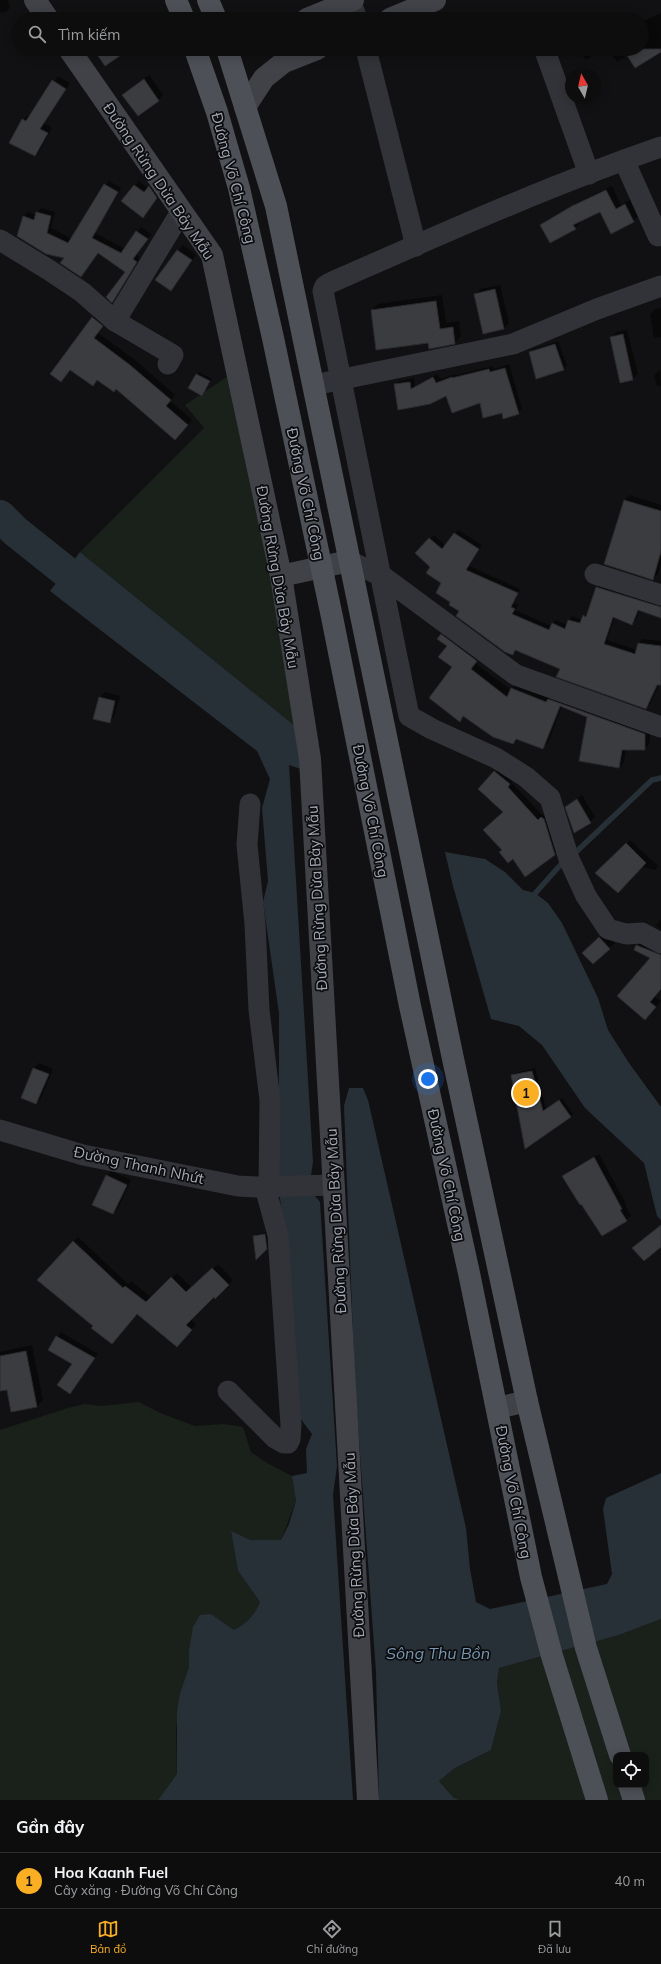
<!DOCTYPE html>
<html lang="vi">
<meta charset="utf-8">
<style>
:root{--surface:#0d0d0e;--page:#161617;--text:#f1f3f6;--muted:#9a9c9e;--line:#2d2d2e;--accent:#f9ae23}
body{margin:0;font-family:Mulish,sans-serif;background:var(--page);color:var(--text)}
.controls{position:absolute;right:12px;bottom:12px;display:grid;overflow:hidden;border-radius:8px;box-shadow:0 2px 10px #0003}
.controls button{width:36px;height:36px;display:grid;place-items:center;padding:0;border:0;border-bottom:1px solid var(--line);background:var(--surface);color:var(--text);font:20px sans-serif}
.compass{position:absolute;left:565px;top:68px;width:36px;height:36px;border-radius:50%;background:var(--surface);box-shadow:0 2px 10px #0003;rotate:352deg}
.you{position:absolute;left:428px;top:1079px;width:14px;height:14px;margin:-10px;border:3px solid #fff;border-radius:50%;background:#1a73e8;box-shadow:0 0 0 6px #1a73e833}
.badge{display:grid;place-items:center;width:26px;height:26px;border-radius:50%;background:var(--accent);color:#111;font-size:13px;font-weight:700}
.pin{position:absolute;translate:-50% -50%;border:2px solid #fff;box-shadow:0 1px 4px #0006}
.list{margin:0;padding:0;list-style:none}
h2{display:flex;justify-content:space-between;align-items:center;height:52px;margin:0;padding:0 16px;font-size:17px}
h2 small{font-size:13px;font-weight:400;color:var(--muted)}
.list li{display:grid;grid-template-columns:26px 1fr auto;gap:12px;align-items:center;box-sizing:border-box;height:56px;padding:0 16px;border-top:1px solid var(--line)}
.list b{display:block;font-size:15px;white-space:nowrap}
.list p{margin:0;font-size:13px;white-space:nowrap;color:var(--muted)}
.list em{font-size:13px;font-style:normal;color:var(--muted)}
.icon{flex:none;width:22px;height:22px;fill:none;stroke:currentColor;stroke-width:2;stroke-linecap:round;stroke-linejoin:round}
.map{position:relative;flex:none;width:661px;height:1800px;overflow:hidden}
.search{position:absolute;background:var(--surface);box-shadow:0 2px 10px #0003;left:12px;right:12px;top:12px;height:44px;display:flex;align-items:center;gap:10px;box-sizing:border-box;padding:0 14px;border-radius:22px;color:var(--muted);font-size:15px}
.sheet{height:108px;background:var(--surface)}
nav{display:flex;justify-content:space-around;align-items:center;box-sizing:border-box;height:56px;border-top:1px solid var(--line);background:var(--surface);font-size:11px;color:var(--muted)}
nav a{display:grid;justify-items:center;gap:2px}
nav .on{color:var(--accent)}
.map>svg:first-child{display:block}
.green{fill:#19211a;fill-rule:evenodd}
.water{fill:#273037}
.shadow{fill:#0007;fill-rule:evenodd}
.lines{fill:none;stroke-linecap:round;stroke-linejoin:round}
.stream{stroke:#273037;stroke-width:5.5}
.river{stroke:#273037;stroke-width:32}
.building{fill:#3b3c40;stroke:#2b2b2f}
.street{stroke:#323338;stroke-width:21}
.secondary{stroke:#404248;stroke-width:22}
.primary{stroke:#4e5057;stroke-width:22}
.labels{text-anchor:middle;dominant-baseline:central;stroke-width:3.5;stroke-linejoin:round;paint-order:stroke}
.street-label{font-size:15px;fill:#a2a8b4;stroke:#0c0c0e}
.water-label{font-size:16px;font-style:italic;fill:#7797b2;stroke:#0c0c0e}
</style>
<div class="map">
<svg width="661" height="1800" viewBox="0 0 661 1800">
<rect width="100%" height="100%" fill="#111113"/>
<!-- green -->
<g class="green">
<path d="M231,374l69,356 -220,-178 124,-124 -19,-23z"/>
<path d="M139,1402l21,11 35,13 29,-2 19,3 8,25 16,11 25,13 4,25 -15,39h-30l-20,-9 7,40 22,31c-6,14 -13,21 -26,28l-23,-16 -22,37v16l-9,26 -4,38 1,43 -19,26h-158v-370l68,-22 17,-4 16,2z"/>
<path d="M661,1619v181h-202l-6,-3 -14,-16 16,-13 36,-18 10,-39 -4,-30 2,-13 120,-33zM616,1755h30v30h-30z"/>
</g>
<!-- water -->
<g class="water">
<path d="M80,552l220,178 7,41 -18,-6 24,397 -4,27 11,13 17,264 -4,29 20,305h-195l19,-26v-62l3,-19 9,-26v-16l4,-24 7,-12 11,-1 23,16c13,-7 20,-14 26,-28l-22,-31 -7,-40 20,9h30l8,-16 7,-23 -4,-25 15,-3 -1,-24 6,-15 -12,-16 -9,-136 -12,-92v-177l-16,-111 5,-21 -6,-73 8,-29 -13,-28 -207,-160z"/>
<path d="M445,852l40,7 20,13 18,18 12,3 13,10 14,20 36,75 10,32 21,33 32,44v113l-4,-4 -13,-53 -59,-55 -43,-63 -23,-19 -28,-7 -38,-133z"/>
<path d="M349,1088h14l5,12 98,428 4,41 6,33 14,7 117,-25 5,-10 -9,-65 3,-11 55,-25v146l-42,16 -120,33 -2,14 4,29 -10,39 -36,18 -16,13 14,16 6,3h-80l-3,-128 -21,-286 -11,-280z"/>
</g>
<!-- shadow -->
<g class="shadow">
<path d="M0,0h8l2,8 -4,4 -6,1z"/>
<path d="M661,13v38l-33,4 -11,7 -9,-13h34v-27z"/>
<path d="M633,16l2,3h-6z"/>
<path d="M580,49h23l-17,11 -7,-10z"/>
<path d="M149,75l14,20 -5,5 -35,-5z"/>
<path d="M58,76l12,7 -26,40 8,5 -12,22 -5,5 -12,-35 5,-5 2,1z"/>
<path d="M109,181l12,7 -26,45 30,16 16,-22 10,7 -14,21 3,2 -28,44 14,-29 -27,-20 -18,24 -16,-18 -47,-22 6,-20 4,-4 8,3 5,-7 14,4 -4,16 21,11z"/>
<path d="M139,181l9,8 5,-6 8,10 -14,19 -25,-11z"/>
<path d="M612,186l9,19 9,-5 8,16 -5,5 -21,11 -12,-21 -21,10 1,2 -5,5 -34,-2 5,-5 32,-19z"/>
<path d="M183,245l13,10 -26,35 -14,-10z"/>
<path d="M500,285l9,38 -5,5 -29,-34 5,-5z"/>
<path d="M442,295l4,28 13,-2 2,15 -6,7 -26,-1 -57,-32 6,-6z"/>
<path d="M661,308v29l-7,1 -4,-23 5,-6z"/>
<path d="M97,313l9,8 -8,12 37,27 40,35 -5,6 22,19 -13,14 -62,-46 -19,-9 -5,6 -22,-16 -10,12 -10,-7z"/>
<path d="M627,330l11,44 -5,5 -12,3 -10,-45 5,-5z"/>
<path d="M558,341l9,25 -4,3 -33,-17 4,-3z"/>
<path d="M509,364l13,45 -4,4 -16,-1 -22,-11 -33,-7 -17,9 -35,-19 4,-3 15,-3 1,8 22,-12 3,5 16,-5v1l37,-9 1,3z"/>
<path d="M660,370l1,16h-4l-3,-10z"/>
<path d="M199,372l13,7 -10,16 -13,-7z"/>
<path d="M629,495l32,10v59l-3,10 -5,5 -48,-15 20,-64z"/>
<path d="M458,530l24,15 -13,21 51,23 -6,14 4,2 -3,5 36,16 5,-6 11,5 5,-9 10,4 1,-4 6,-3 8,-26 3,-3 61,19v14l-21,-8 -4,11 -4,3 -17,-7 -8,24 30,10 2,-7 3,-4 19,2v43h-2l-9,20 -4,4 -85,-39 -45,-19 -3,4 -52,-43 -9,-9 -10,-20 -10,-15 -16,-14 18,-18 12,11z"/>
<path d="M447,630l35,26 -7,7 36,27 6,-7 133,46v14l-5,6h-19l-2,13 -5,5 -31,-51 -26,-10 -14,37 -6,5 -24,-10 -5,5 -49,-27 -4,4 -6,-53 -6,-21 -6,-11zM561,701l2,1 -17,41h-2z"/>
<path d="M105,692l15,4 -6,21 -5,5 -15,-4 6,-21z"/>
<path d="M500,767l14,12 -3,3 32,34 3,-2 13,35 -5,5 -41,4 -10,-8 1,-39 -24,-22z"/>
<path d="M582,795l13,22 -5,5 -24,-15z"/>
<path d="M630,840l28,26 -3,4 -43,-11z"/>
<path d="M661,919v10l-5,-3z"/>
<path d="M605,933l10,10 -22,20 -4,-15z"/>
<path d="M643,941l18,7v40l-7,8 7,5 -16,18 7,-61 -15,-12z"/>
<path d="M39,1063l14,6 -12,29 -5,5 -14,-5 12,-30z"/>
<path d="M535,1068l11,41 16,-11 11,16 -47,33 -14,-71 3,-3z"/>
<path d="M599,1154l27,50 -1,1 6,11 -5,4 -62,-44 4,-5z"/>
<path d="M111,1171l20,9 -13,28 -5,5 -7,-37z"/>
<path d="M267,1232l2,14 -12,12 -3,-22 2,-2z"/>
<path d="M78,1237l50,47 3,-3 21,17 25,-25 15,15 26,-24 15,16 -18,17 -1,-1 -24,23 6,5 -14,17 -45,-28 -43,13 -21,-84z"/>
<path d="M61,1332l37,22 -28,39 3,-29 -24,-15z"/>
<path d="M32,1345l11,55 -6,6 -29,-17 -8,1v-38z"/>
</g>
<g class="lines">
<!-- stream -->
<g class="stream">
<path d="M576,852l76,-72 9,-2"/>
<path d="M531,898l32,-36"/>
</g>
<!-- river -->
<path class="river" d="M0,516l15,15 84,67"/>
</g>
<!-- building -->
<g class="building">
<path d="M93,49h37l-25,17z"/>
<path d="M623,49h38v3l-26,16z"/>
<path d="M144,79l15,22 -21,15 -16,-21z"/>
<path d="M52,80l14,9 -26,40 8,4 -13,23 -26,-13 13,-24 4,2z"/>
<path d="M104,184l14,8 -26,46 29,15 15,-22 12,8 -15,20 4,3 -25,41 -6,-6 19,-25 -27,-19 -17,24 -21,-14 4,-5 -18,-4 -29,-18 6,-20 11,4 2,-8 15,4 -4,17 21,10z"/>
<path d="M134,185l10,7 5,-6 8,12 -14,20 -22,-17z"/>
<path d="M606,190l10,19 9,-5 9,18 -23,12 -11,-22 -27,13 3,4 -26,14 -10,-18 32,-19z"/>
<path d="M177,250l15,10 -21,31 -16,-11z"/>
<path d="M495,289l9,40 -21,5 -9,-40z"/>
<path d="M436,301l4,28 13,-2 2,17 -26,5 -1,-6 -52,7 -5,-40z"/>
<path d="M92,317l11,9 -9,12 36,27 41,35 -5,6 22,19 -13,15 -59,-51 -2,3 -17,-12 -4,6 -23,-16 -9,12 -11,-8z"/>
<path d="M623,334l10,46 -13,3 -10,-46z"/>
<path d="M555,344l9,26 -28,9 -7,-27z"/>
<path d="M505,368l14,46 -16,5 -1,-6 -19,5 -3,-15 -28,10 -6,-17 -16,8 -32,6 -4,-26 16,-2 1,7 22,-12 3,6 16,-6v1l37,-9 1,3z"/>
<path d="M196,374l14,7 -8,15 -14,-8z"/>
<path d="M624,500l37,11v40l-8,29 -49,-16z"/>
<path d="M454,533l25,16 -13,21 52,23 -7,14 4,2 -3,5 37,16 3,-7 13,6 3,-9 12,3 3,-8 3,2 10,-30 65,20v11l-23,-8 -6,15 -19,-8 -9,27 31,10 3,-11 23,3v39h-4l-11,24 -90,-32 4,-8 -45,-19 -2,5 -8,-3 -49,-36 3,-5 -10,-6 1,-3 -14,-9 5,-10 -15,-10 4,-6 -15,-14 14,-15 13,11z"/>
<path d="M441,634l36,27 -6,8 36,28 4,-9 35,14 2,-3 97,35v16h-23l-3,18 -40,-7 8,-44 -27,-11 -17,43 -27,-10 -3,5 -20,-7 -30,-21 -3,6 -31,-24 23,-31 -14,-10 9,-11 -10,-7z"/>
<path d="M99,697l16,4 -5,22 -17,-4z"/>
<path d="M494,771l16,13 -2,3 30,33 3,-3 3,2 11,36 -30,22 -12,-18 -5,4 -9,-11 3,-2 -19,-20 20,-18 -25,-23z"/>
<path d="M577,799l14,24 -17,10 -9,-26z"/>
<path d="M626,843l20,20 -28,30 -23,-20z"/>
<path d="M599,937l11,12 -17,15 -11,-11z"/>
<path d="M636,945l25,10v34l-11,13 6,5 -11,13 -28,-24 33,-38 -16,-8z"/>
<path d="M33,1068l16,6 -13,30 -15,-6z"/>
<path d="M532,1071l11,40 16,-11 12,17 -46,32 -14,-74z"/>
<path d="M594,1157l28,52 -2,1 7,11 -25,15 -21,-32 -1,1 -18,-29z"/>
<path d="M106,1175l21,10 -14,29 -21,-9z"/>
<path d="M661,1225v22l-17,14 -12,-13z"/>
<path d="M265,1234l2,15 -11,11 -3,-24z"/>
<path d="M73,1241l50,47 2,-2 21,16 25,-25 15,15 26,-24 17,17 -14,14 -1,-2 -28,28 6,5 -15,17 -40,-33 -25,30 -21,-16 2,-2 -56,-46z"/>
<path d="M56,1336l39,22 -25,36 -13,-9 15,-21 -24,-14z"/>
<path d="M26,1351l11,56 -26,5 -4,-22 -7,1v-35z"/>
</g>
<g class="lines">
<!-- street -->
<g class="street">
<path d="M350,0l7,19"/>
<path d="M366,49l50,197"/>
<path d="M545,51l44,123"/>
<path d="M661,147c-113,39 -222,88 -331,136l-5,3 -2,5 86,425 23,13 64,29 30,19 24,21 19,61 17,37 22,33 18,5 16,-1 19,10"/>
<path d="M624,160l34,76"/>
<path d="M0,240l49,30 33,22 33,29 58,34 -5,9"/>
<path d="M115,321l66,-109"/>
<path d="M314,385l199,-41 84,-35 64,-23"/>
<path d="M349,561l33,15 134,99 145,52"/>
<path d="M595,574l66,21"/>
<path d="M250,804l-3,41 8,79 4,86 11,90 -1,87"/>
<path d="M0,1130l83,25 155,31 19,1 77,-2"/>
<path d="M228,1391l47,47 9,5h4l2,-4 1,-14 -13,-190 -13,-48"/>
</g>
<!-- secondary -->
<g class="secondary">
<path d="M35,0l13,19"/>
<path d="M307,19l46,-19"/>
<path d="M390,19l45,-19"/>
<path d="M69,49l143,206 69,321 29,183 58,1041"/>
<path d="M245,107l19,-29 20,-16 33,-13"/>
<path d="M281,576l68,-15"/>
<path d="M497,1408l30,-7"/>
</g>
<!-- primary -->
<g class="primary">
<path d="M176,0l8,19"/>
<path d="M208,0l8,19"/>
<path d="M195,49l22,63 22,76 34,150 59,279 78,389 59,267 62,304 21,79 45,144"/>
<path d="M227,49l49,157 176,848 75,347 59,247 34,107"/>
<path d="M629,1785l5,15"/>
</g>
</g>
<g class="labels">
<!-- street labels -->
<g class="street-label">
<text transform="translate(234 178) rotate(75)">Đường Võ Chí Công</text>
<text transform="translate(159 181) rotate(56)">Đường Rừng Dừa Bảy Mẫu</text>
<text transform="translate(306 494) rotate(78)">Đường Võ Chí Công</text>
<text transform="translate(278 577) rotate(80)">Đường Rừng Dừa Bảy Mẫu</text>
<text transform="translate(371 811) rotate(79)">Đường Võ Chí Công</text>
<text transform="translate(317 898) rotate(-93)">Đường Rừng Dừa Bảy Mẫu</text>
<text transform="translate(139 1165) rotate(12)">Đường Thanh Nhứt</text>
<text transform="translate(447 1175) rotate(78)">Đường Võ Chí Công</text>
<text transform="translate(336 1221) rotate(-93)">Đường Rừng Dừa Bảy Mẫu</text>
<text transform="translate(514 1492) rotate(79)">Đường Võ Chí Công</text>
<text transform="translate(354 1545) rotate(-93)">Đường Rừng Dừa Bảy Mẫu</text>
</g>
<!-- water labels -->
<g class="water-label">
<text x="438" y="1653">Sông Thu Bồn</text>
</g>
</g>
</svg>
<div class="controls">
<button><svg class="icon" aria-label="locate" viewBox="0 0 24 24"><circle cx="12" cy="12" r="6"/><path d="M12 2v4M12 18v4M2 12h4M18 12h4"/></svg></button>
</div>
<svg class="compass" viewBox="-18 -18 36 36"><path d="M0-13l5 13h-10z" fill="#e53935"/><path d="M0 13l5-13h-10z" fill="#9a9c9e"/></svg>
<div class="you"></div>
<div class="pin badge" style="left:526px;top:1093px">1</div>
<div class="search"><svg class="icon" aria-label="search" viewBox="0 0 24 24"><circle cx="10" cy="10" r="6"/><path d="M15 15l6 6"/></svg>Tìm kiếm</div>
</div>
<section class="sheet">
<h2>Gần đây<small></small></h2>
<ul class="list">
<li><span class="badge">1</span><div><b>Hoa Kaanh Fuel</b><p>Cây xăng · Đường Võ Chí Công</p></div><em>40 m</em></li>
</ul>
</section>
<nav>
<a class="on"><svg class="icon" aria-label="map" viewBox="0 0 24 24"><path d="M3 6l6-2 6 2 6-2v14l-6 2-6-2-6 2zM9 4v14M15 6v14"/></svg>Bản đồ</a>
<a><svg class="icon" aria-label="directions" viewBox="0 0 24 24"><path d="M12 3l9 9-9 9-9-9zM9 14v-3h6M13 9l2 2-2 2"/></svg>Chỉ đường</a>
<a><svg class="icon" aria-label="saved" viewBox="0 0 24 24"><path d="M7 4h10v16l-5-4-5 4z"/></svg>Đã lưu</a>
</nav>
